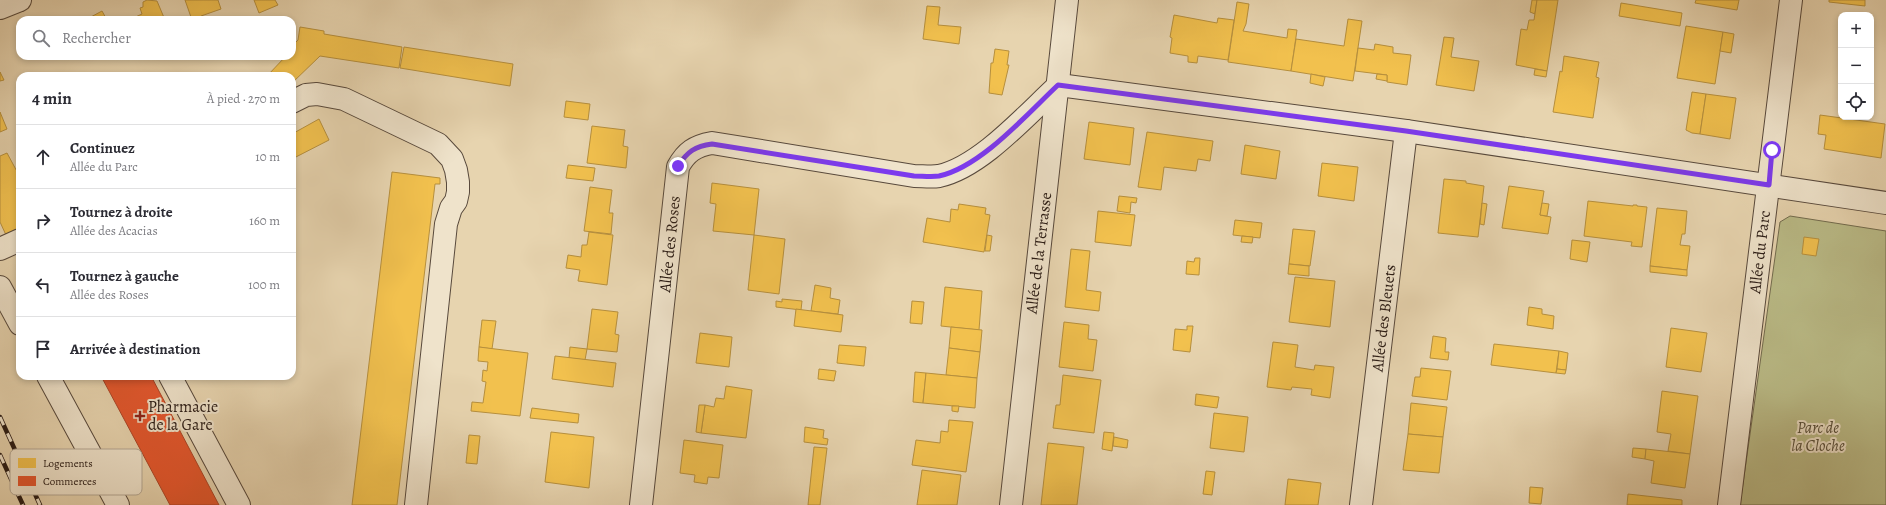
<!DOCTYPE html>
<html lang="fr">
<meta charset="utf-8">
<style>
:root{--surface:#fff;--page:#f2f2f3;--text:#2b2b33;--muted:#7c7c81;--line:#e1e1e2}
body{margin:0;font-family:Alegreya,serif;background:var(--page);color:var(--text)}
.controls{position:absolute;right:12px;top:12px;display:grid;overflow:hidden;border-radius:8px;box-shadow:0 2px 6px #0003}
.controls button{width:36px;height:36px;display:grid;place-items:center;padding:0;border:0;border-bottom:1px solid var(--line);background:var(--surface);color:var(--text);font:20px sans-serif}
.stop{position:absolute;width:12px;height:12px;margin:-9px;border:3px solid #7c3aed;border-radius:50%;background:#fff}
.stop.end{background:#7c3aed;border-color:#fff;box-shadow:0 1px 4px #0008}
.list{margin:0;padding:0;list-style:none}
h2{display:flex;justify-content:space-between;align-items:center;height:52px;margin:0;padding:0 16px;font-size:17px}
h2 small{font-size:13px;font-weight:400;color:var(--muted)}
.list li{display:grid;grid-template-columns:26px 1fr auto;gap:12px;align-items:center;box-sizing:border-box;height:64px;padding:0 16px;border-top:1px solid var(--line)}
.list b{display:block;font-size:15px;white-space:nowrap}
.list p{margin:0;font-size:13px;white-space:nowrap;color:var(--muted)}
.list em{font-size:13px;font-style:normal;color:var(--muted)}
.icon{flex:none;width:22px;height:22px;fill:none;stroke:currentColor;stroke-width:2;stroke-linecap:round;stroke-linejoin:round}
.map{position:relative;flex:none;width:1886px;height:505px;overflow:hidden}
.search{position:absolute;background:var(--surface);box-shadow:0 2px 6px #0003;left:16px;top:16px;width:280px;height:44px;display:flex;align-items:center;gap:10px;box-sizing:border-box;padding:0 14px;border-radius:12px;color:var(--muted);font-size:15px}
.panel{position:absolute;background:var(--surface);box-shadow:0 2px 6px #0003;left:16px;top:72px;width:280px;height:308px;border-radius:12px}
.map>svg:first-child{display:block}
.green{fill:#babb87;stroke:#726b4e}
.homes{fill:#f2c14e;stroke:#b68f3d}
.shops{fill:#e4572e;stroke:#ac4526}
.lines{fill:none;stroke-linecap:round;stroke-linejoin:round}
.minor-casing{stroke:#58493c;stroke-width:24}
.minor{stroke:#efe3cb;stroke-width:22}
.rail-casing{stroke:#291b15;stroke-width:4.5}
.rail{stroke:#efe3cb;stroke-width:3;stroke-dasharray:9;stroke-linecap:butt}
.route{stroke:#7c3aed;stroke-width:5}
.poi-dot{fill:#8f2418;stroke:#efe3cb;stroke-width:1.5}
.labels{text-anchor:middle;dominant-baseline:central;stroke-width:4;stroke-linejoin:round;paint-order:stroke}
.street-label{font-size:16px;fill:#291b15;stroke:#efe3cb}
.poi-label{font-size:16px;fill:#291b15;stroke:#efe3cb;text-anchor:start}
.park-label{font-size:16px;font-style:italic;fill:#544b37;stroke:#efe3cb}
.key{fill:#efe3cb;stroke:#b4a794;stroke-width:1}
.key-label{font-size:11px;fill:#291b15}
</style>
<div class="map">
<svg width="1886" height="505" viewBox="0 0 1886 505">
<rect width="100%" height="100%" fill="#e7d4af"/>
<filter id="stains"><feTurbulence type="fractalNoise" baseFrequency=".005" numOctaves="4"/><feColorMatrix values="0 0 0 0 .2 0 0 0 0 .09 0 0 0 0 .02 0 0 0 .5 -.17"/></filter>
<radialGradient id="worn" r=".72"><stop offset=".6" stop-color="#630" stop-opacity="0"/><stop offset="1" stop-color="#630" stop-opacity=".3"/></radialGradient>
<!-- green -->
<path class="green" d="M1790,216l96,15v274h-146l40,-283z"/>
<!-- homes -->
<g class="homes">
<path d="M147,0l10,1 8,19h-36l13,-6 -2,-6 3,-1v-5z"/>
<path d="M185,0h33l3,9 -20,7 2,4h-11z"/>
<path d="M254,0h21l3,5 -19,8z"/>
<path d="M1532,0h5l-2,14 -5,-2z"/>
<path d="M1537,0h21l-11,71 -31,-6 5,-36 6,1 2,-10h5z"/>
<path d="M1696,0h43l-2,10 -42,-7z"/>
<path d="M1829,0h36v6l-36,-4z"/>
<path d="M1237,2l12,2 -3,20 -3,7 44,7 1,-9 9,1 -6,41 -63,-9z"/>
<path d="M1621,3l61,10 -2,13 -61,-10z"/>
<path d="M927,6l13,1 -2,18 23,2 -2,17 -36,-5z"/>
<path d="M102,11l5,9h-16l-2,-2z"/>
<path d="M1174,15l43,8 1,-5 16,2 -6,40 -30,-4 -1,7 -9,-1v-6l-18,-3 2,-15 -2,-1z"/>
<path d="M1348,19l14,2 -9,60 -62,-10 5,-32 48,7z"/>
<path d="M1686,26l37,6 -8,52 -38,-6z"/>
<path d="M300,27l24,4v3l78,13 -3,21 -79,-12 -28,27v-7h-25l19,-20h6v-10l6,-6z"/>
<path d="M1723,32l11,2 -3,19 -11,-2z"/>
<path d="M1444,37l10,1 -3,19 28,4 -5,30 -38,-6z"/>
<path d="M1375,44l18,3v6l18,2 -4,30 -20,-3v-7l-32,-4 3,-23 16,2z"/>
<path d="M404,47l109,17 -3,22 -110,-18z"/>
<path d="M995,49l14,2 -2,14h2l-7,30 -13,-2 2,-30h2z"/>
<path d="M1564,56l35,6 -3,15 3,1 -6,40 -40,-6 7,-41 2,1z"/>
<path d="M1535,69l12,2 -1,6 -12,-2z"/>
<path d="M0,72l4,8 -4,1z"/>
<path d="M1311,74l14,3 -2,9 -13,-3z"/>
<path d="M1377,74l10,1v6l-11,-2z"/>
<path d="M1692,92l14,2 -6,40 -8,-1 -6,-3z"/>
<path d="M1706,94l30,4 -6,41 -30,-5z"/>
<path d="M566,101l24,3 -2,16 -24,-3z"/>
<path d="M0,112l7,17 -7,3z"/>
<path d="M1820,115l65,9 -4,34 -57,-9 2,-14 -8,-1z"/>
<path d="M319,119l10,21 -37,19v-25z"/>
<path d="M1089,122l45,6 -4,37 -46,-6z"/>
<path d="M592,126l33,4 -2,16 5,1 -2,21 -39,-5z"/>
<path d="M1147,132l66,9 -3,20 -12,-2 -2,12 -32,-4 -3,23 -23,-3z"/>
<path d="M1245,145l35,6 -4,28 -35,-5z"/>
<path d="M7,153l13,24v50l-14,8 -6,-13v-66z"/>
<path d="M1322,163l36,4 -4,34 -36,-5z"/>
<path d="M568,165l27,3 -2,13 -27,-3z"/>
<path d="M392,172l48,6v6h-5l-38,321h-45z"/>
<path d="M1444,179l22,2v2l18,3 -6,51 -40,-4z"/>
<path d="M712,183l47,6 -5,46 -41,-4 3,-27 -6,-1z"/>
<path d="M1509,186l35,5 -4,24 11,2 -3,17 -46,-6z"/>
<path d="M590,187l22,3 -3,23h4l-2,21 -27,-3z"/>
<path d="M1119,196l18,2 -1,5 -5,-1 -1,11 -13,-2z"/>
<path d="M1588,201l45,5v-1h4v1l10,1 -5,40 -11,-1 1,-4 -48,-6z"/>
<path d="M1482,203l5,1 -3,21 -4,-1z"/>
<path d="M1542,203l7,1 -2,12 -7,-1z"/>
<path d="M959,204l27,4 -1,6 5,1 -6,37 -61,-10 4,-24 23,4 1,-13 7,1z"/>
<path d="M1657,208l30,3 -2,23h-3l-2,11 10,1 -3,24 -37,-4z"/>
<path d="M1098,211l37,4 -4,31 -36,-4z"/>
<path d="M1235,220l27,3 -2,15 -27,-3z"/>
<path d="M1293,229l22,2 -5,35 -21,-2z"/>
<path d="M589,232l24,3 -6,50 -29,-4 2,-11 -14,-2 2,-13 13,2 1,-12h5z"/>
<path d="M754,235l31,4 -6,55 -31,-4z"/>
<path d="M987,235l5,1 -2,15h-5z"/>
<path d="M1242,236l11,1 -1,6 -11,-1z"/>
<path d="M1804,237l15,2 -3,17 -14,-2z"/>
<path d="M1572,240l18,2 -3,20 -17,-3z"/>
<path d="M1071,249l19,2 -4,39 15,2 -2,19 -34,-4z"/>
<path d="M1195,258h5l-1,17 -13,-1 1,-13 7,1z"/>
<path d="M1289,264l20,2v10l-21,-2z"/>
<path d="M1650,266l37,4v6l-37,-4z"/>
<path d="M1295,277l40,4 -5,46 -41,-5z"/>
<path d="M815,285l16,3 -1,10 10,2 -2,14 -27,-3z"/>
<path d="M945,287l37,4 -3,39 -38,-4z"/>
<path d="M782,299l20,2 -1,9 -25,-3v-6l6,1z"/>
<path d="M912,301l12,1 -2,22 -12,-1z"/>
<path d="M1529,307l13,2v5l12,2 -1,13 -26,-4z"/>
<path d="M592,309l26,3 -3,22 4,1 -2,17 -30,-3z"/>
<path d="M796,309l47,6 -2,17 -47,-6z"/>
<path d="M482,320l14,1 -4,28 -13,-2z"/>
<path d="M1064,322l25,3 -1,14 9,1 -4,31 -34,-4z"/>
<path d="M1187,326h6l-3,26 -17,-2 2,-21 12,1z"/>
<path d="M951,327l31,3 -2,22 -31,-4z"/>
<path d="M1671,328l36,5 -6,39 -35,-5z"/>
<path d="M700,333l32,4 -3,30 -33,-4z"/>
<path d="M1433,336l13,2 -1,14h4l-1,8 -18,-2z"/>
<path d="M1273,342l25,3 -3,22 19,3 1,-5 19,2 -4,31 -19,-3 1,-6 -20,-2 -1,3 -24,-3z"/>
<path d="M1494,344l65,7 -3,22 -65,-8z"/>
<path d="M839,345l27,2 -2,19 -27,-3z"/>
<path d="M479,347l49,6 -8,63 -49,-5 1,-9 11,1 3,-21 -4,-1 1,-11 4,1 1,-9 -10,-1z"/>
<path d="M570,347l17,2 -2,11 -16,-2z"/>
<path d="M949,348l31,4 -3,26 -31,-3z"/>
<path d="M1559,351l9,2 -2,17 -9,-1z"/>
<path d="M555,356l61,7 -3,24 -61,-8z"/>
<path d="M1421,368l30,3 -4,29 -35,-4 3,-19h5z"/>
<path d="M819,369l17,2 -2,10 -16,-2z"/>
<path d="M1557,369l9,1 -1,4 -9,-1z"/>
<path d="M915,372l11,1 -3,30 -10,-1z"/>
<path d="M926,373l51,5 -2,30 -52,-5z"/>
<path d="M1063,375l38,5 -7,53 -41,-5 3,-23h4z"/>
<path d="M726,386l26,4 -6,48 -45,-5 4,-28 9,2 2,-9 8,1z"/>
<path d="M1662,391l36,5 -8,58 -22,-3 3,-17 -14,-2z"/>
<path d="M1196,394l23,3 -2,11 -22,-3z"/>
<path d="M1411,403l36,4 -4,30 -35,-3z"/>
<path d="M699,405h6l-4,28 -5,-1z"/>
<path d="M952,406h7l-1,6 -6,-1z"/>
<path d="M532,408l47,6 -1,9 -48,-5z"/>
<path d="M1214,413l34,4 -4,35 -34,-4z"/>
<path d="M949,420l24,2 -7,50 -54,-7 4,-25 24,3 1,-12 7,1z"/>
<path d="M805,427l19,3 -1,8 5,1 -1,6 -23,-3z"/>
<path d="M551,432l43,5 -5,51 -44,-6z"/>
<path d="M1104,432l10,1 -2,18 -10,-2z"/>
<path d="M1408,434l35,3 -4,36 -36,-3z"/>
<path d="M469,435l11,1 -3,28 -11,-1z"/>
<path d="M1114,437l14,3 -1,8 -14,-2z"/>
<path d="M684,440l39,5 -4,33 -11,-1 -1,7 -13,-2 1,-7 -15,-2z"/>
<path d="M1048,443l36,4 -7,58h-36z"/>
<path d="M814,447l13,1 -7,57h-12z"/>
<path d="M1633,448l13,1 -1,10 -13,-2z"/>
<path d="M1646,449l44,5 -5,34 -34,-5 3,-22 -9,-2z"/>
<path d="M922,470l39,5 -4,30h-40z"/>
<path d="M1206,471l9,1 -3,23 -9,-1z"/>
<path d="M1288,479l33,4 -3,22h-33z"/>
<path d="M1530,487l13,1 -2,16 -12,-1z"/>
<path d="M1628,494l54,6v5h-55z"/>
</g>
<!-- shops -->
<path class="shops" d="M101,376h50l68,129h-49z"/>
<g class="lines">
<!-- minor casing -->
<g class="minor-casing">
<g id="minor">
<path d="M0,8l20,-8"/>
<path d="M292,102l14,-7 11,-1 27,5 94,45 14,15 4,11 2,12v10l-2,9 -5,7 -5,16 -30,281"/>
<path d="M0,249l20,-9"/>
<path d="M0,287l20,37"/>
<path d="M48,376l70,129"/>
<path d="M170,376l69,129"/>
<path d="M641,505l37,-338c8,-15 17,-21 34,-24l202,33c8,0 18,1 25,0 42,-9 88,-62 120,-91l347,46 480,72"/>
<path d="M1011,505l56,-505"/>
<path d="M1361,505l45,-374"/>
<path d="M1729,505l62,-505"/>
</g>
</g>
<!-- minor -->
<use href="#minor" class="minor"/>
<!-- rail casing -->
<g class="rail-casing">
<g id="rail">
<path d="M0,417l40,88"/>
<path d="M0,455l23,50"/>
</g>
</g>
<!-- rail -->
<use href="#rail" class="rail"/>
</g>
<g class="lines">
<!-- route -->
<path class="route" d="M678,166c9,-14 17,-20 34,-22l202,32c8,0 18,1 25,0 42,-9 88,-62 119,-91l348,46 363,54 3,-35"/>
</g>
<!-- markers -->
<path class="poi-dot" d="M138 410h4v4h4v4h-4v4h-4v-4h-4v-4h4z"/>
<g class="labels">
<!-- street labels -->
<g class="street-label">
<text transform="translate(670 244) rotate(-84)">Allée des Roses</text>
<text transform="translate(1760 252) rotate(-83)">Allée du Parc</text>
<text transform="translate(1039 253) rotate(-83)">Allée de la Terrasse</text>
<text transform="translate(1384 318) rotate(-83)">Allée des Bleuets</text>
</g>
<!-- poi labels -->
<g class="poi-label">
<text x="148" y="407">Pharmacie<tspan x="148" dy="18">de la Gare</tspan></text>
</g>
<!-- park labels -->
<g class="park-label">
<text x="1818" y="428">Parc de<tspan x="1818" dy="18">la Cloche</tspan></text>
</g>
</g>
<!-- legend -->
<rect x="10" y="449" width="132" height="46" rx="6" class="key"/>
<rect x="18" y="458" width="18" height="10" fill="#f2c14e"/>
<rect x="18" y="476" width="18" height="10" fill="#e4572e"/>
<g class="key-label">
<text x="43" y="467">Logements</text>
<text x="43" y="485">Commerces</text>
</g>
<rect width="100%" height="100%" filter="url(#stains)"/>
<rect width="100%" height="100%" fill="url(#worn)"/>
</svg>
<div class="controls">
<button>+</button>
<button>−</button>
<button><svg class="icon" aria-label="locate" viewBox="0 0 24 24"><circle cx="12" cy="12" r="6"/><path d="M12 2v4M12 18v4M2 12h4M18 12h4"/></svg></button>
</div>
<div class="stop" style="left:1772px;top:150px"></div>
<div class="stop end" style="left:678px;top:166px"></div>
<div class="search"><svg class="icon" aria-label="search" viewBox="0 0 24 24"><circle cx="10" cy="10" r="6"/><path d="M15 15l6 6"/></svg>Rechercher</div>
<section class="panel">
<h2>4 min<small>À pied · 270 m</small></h2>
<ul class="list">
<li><svg class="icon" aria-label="ahead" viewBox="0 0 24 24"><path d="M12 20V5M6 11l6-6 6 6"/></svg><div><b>Continuez</b><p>Allée du Parc</p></div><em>10 m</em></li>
<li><svg class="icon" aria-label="right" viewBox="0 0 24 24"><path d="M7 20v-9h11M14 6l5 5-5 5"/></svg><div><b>Tournez à droite</b><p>Allée des Acacias</p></div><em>160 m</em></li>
<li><svg class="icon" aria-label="left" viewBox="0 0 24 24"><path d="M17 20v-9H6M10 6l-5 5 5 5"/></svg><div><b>Tournez à gauche</b><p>Allée des Roses</p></div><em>100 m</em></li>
<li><svg class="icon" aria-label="arrive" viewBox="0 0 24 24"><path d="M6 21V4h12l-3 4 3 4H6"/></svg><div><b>Arrivée à destination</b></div></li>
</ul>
</section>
</div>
